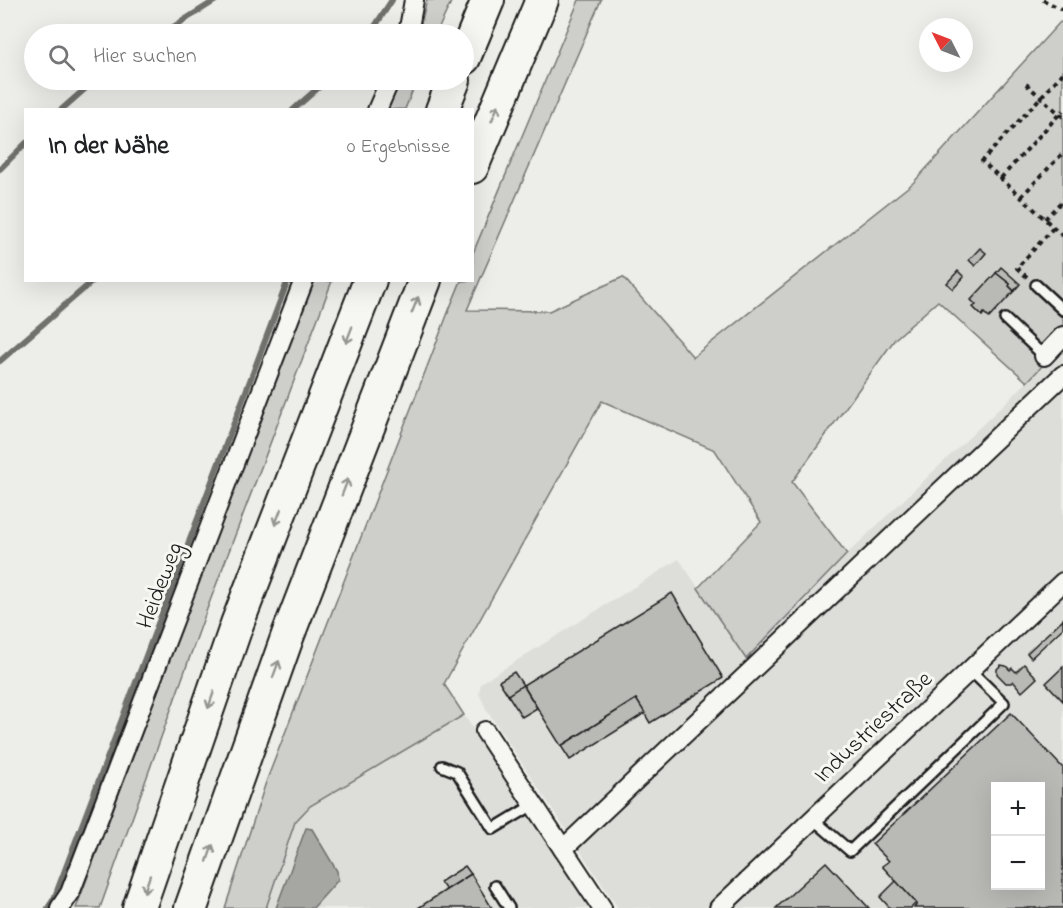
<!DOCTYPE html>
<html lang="de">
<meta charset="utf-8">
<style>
:root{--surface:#fff;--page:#f6f6f6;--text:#202124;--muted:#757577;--line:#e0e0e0}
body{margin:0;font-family:"Indie Flower",sans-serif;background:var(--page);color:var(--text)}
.controls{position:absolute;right:18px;bottom:18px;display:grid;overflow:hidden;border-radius:0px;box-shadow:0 6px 24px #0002}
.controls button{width:54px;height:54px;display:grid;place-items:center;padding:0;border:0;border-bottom:2px solid var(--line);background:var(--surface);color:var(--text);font:30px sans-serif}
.compass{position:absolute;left:919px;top:18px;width:54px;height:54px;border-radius:50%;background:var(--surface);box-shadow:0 6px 24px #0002;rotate:312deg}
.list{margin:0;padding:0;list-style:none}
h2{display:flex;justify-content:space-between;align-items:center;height:78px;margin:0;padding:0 24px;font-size:26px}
h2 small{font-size:20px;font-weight:400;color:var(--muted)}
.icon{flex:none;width:33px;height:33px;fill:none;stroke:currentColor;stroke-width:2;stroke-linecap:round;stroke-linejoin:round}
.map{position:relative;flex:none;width:1063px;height:908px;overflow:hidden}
.search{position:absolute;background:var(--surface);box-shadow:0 6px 24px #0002;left:24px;top:24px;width:450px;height:66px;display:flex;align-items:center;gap:15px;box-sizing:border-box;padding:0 21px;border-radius:33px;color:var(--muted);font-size:22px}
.panel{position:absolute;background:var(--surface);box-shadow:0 6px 24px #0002;left:24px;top:108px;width:450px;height:174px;border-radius:0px}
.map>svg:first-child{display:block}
.built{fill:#ddddda;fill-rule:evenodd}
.green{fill:#cececb;stroke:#757574;stroke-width:1.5}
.water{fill:#a6a6a3;stroke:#6f6f6d;stroke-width:1.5}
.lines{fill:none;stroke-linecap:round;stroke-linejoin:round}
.stream{stroke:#6f6f6d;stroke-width:6}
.building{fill:#b9b9b6;stroke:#1c1c1c;stroke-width:1.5;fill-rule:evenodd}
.service-casing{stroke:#1c1c1c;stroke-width:14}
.minor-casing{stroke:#1c1c1c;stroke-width:22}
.motorway-casing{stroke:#1c1c1c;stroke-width:36}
.path{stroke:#1c1c1c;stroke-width:4;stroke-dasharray:4.5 4.5;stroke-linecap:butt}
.service{stroke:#f6f6f2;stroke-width:9}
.minor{stroke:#f6f6f2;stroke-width:18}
.motorway{stroke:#f6f6f2;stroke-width:32}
.oneway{stroke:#949492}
.labels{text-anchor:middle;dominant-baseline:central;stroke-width:6;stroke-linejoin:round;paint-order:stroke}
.street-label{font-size:24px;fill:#1c1c1c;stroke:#f6f6f2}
</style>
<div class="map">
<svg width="1063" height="908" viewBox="0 0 1063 908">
<rect width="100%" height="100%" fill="#edede9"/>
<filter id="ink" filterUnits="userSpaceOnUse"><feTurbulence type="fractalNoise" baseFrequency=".0167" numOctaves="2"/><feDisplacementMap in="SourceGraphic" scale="12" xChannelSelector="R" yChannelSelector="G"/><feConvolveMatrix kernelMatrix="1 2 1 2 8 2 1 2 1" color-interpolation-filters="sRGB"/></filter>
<g filter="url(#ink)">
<!-- built -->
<g class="built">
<path d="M1063,344v225l-358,339h-87l-132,-199 -7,-16 2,-10 198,-124 67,99 101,-104 180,-172z"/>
<path d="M1063,597v311h-330zM996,786h44v100h-44z"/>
<path d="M464,715l129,193h-327l29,-86 15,-16z"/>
</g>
<!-- green -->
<g class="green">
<path d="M427,0h25l-16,34h-18z"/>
<path d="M579,0h22l-134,310 82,1 74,-34 70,80 220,-174 147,-161 3,1v321l-36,38 -89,-81 -43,38 -103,143 55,72 -101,105 -48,-71 63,-66 -46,-72 -113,-49 -158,283 20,31 -154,91 -15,16 -29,86h-41l41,-126 185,-477 10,-24 11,-1 1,-27z"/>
<path d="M399,80h18l-12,29 -20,1z"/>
<path d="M312,281h20l-125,328 -107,299h-24z"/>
</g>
<!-- water -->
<path class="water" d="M306,828l6,1 25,42 1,9 -25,28h-37z"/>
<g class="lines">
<!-- stream -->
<g class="stream">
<path d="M162,34l54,-34"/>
<path d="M370,34l22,-34"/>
<path d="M61,110l34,-30"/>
<path d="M293,110l34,-30"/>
<path d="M0,169l26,-26"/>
<path d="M0,361l94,-81"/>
<path d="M48,908l6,-9 234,-619"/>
</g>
</g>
<!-- building -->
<g class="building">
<path d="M980,248l6,5 -11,13 -6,-6z"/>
<path d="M1001,267l19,17 -6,7 -5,-5 1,-2 -14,-11z"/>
<path d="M958,271l6,6 -11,12 -6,-6z"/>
<path d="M996,273l14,11 -1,2 5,5 -25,27 -5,-5 -2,3 -9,-9 3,-2 -5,-5z"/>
<path d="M672,593l51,85 -73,45 -14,-24 -75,47 -38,-61z"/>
<path d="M1063,619v9l-32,30 -4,-5z"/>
<path d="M1024,664l13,14 -15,14 -9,-11 -2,2h-5l-9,-9v-5l4,-4 5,1 4,4 2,-2 4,4z"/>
<path d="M1063,667v34l-17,-18z"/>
<path d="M514,672l9,13 -15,10 -9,-14z"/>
<path d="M523,685l14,23 -15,9 -14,-22z"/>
<path d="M636,699l9,14 -75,47 -9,-14z"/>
<path d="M1011,713l52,55v140h-149l3,-4 -35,-38 7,-5 -17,-17zM996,786h44v100h-44z"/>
<path d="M826,862l43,46h-93z"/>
<path d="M465,866l6,8 -25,16 -6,-8z"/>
<path d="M471,874l21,34h-74l28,-18z"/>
<path d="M896,881l20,22 -5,5h-21l-10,-11z"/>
</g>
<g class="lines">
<!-- service casing -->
<g class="service-casing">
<g id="service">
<path d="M1036,285l27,25"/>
<path d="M1005,319l39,37"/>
<path d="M442,766l15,6 36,57 40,-24"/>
<path d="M813,819l37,32 154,-148 -34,-33"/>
<path d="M495,886l14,22"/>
</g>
</g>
<!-- minor casing -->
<g class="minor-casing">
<g id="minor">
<path d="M408,34l6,-34"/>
<path d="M377,110l13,-30"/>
<path d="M1044,356l19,-20"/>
<path d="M485,731l117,177"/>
<path d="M563,849l500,-474"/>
<path d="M60,908l10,-15 234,-613"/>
<path d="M719,908l344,-326"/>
</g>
</g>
<!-- motorway casing -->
<g class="motorway-casing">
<g id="motorway">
<path d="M464,58l24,-58"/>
<path d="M442,110l12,-30"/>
<path d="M472,167l70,-167"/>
<path d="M139,908l98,-284 133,-344"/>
<path d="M191,908l97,-273 137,-355"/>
</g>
</g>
<!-- path -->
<g class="path">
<path d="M1043,0l20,10"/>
<path d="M1063,73l-81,88 81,75"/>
<path d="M1026,84l37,33"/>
<path d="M1001,178l62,-68"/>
<path d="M1021,197l42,-44"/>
<path d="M1045,219l18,-19"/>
<path d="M1027,277l-10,-9 37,-41"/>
</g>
<!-- service -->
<use href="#service" class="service"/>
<!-- minor -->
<use href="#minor" class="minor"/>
<!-- motorway -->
<use href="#motorway" class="motorway"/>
</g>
<!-- one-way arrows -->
<defs><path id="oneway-shaft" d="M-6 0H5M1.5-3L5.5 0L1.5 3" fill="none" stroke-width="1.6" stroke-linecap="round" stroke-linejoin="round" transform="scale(1.5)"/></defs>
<g class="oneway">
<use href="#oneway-shaft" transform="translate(495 113) rotate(-67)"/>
<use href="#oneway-shaft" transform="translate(415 305) rotate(-68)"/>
<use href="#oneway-shaft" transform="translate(349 335) rotate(111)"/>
<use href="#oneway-shaft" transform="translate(345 487) rotate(-69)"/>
<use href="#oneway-shaft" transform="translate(278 517) rotate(111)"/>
<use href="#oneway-shaft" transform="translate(276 669) rotate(-70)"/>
<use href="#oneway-shaft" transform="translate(211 700) rotate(109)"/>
<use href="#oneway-shaft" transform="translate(210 853) rotate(-71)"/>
<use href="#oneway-shaft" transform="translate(147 884) rotate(109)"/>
</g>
</g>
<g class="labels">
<!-- street labels -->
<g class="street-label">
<text transform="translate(161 586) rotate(-69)">Heideweg</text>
<text transform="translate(874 728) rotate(-43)">Industriestraße</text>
</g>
</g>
</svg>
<div class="controls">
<button>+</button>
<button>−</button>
</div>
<svg class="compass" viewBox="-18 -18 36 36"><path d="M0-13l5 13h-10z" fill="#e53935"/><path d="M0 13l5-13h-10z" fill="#757577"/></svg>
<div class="search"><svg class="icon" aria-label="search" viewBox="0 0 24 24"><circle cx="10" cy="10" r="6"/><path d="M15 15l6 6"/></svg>Hier suchen</div>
<section class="panel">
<h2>In der Nähe<small>0 Ergebnisse</small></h2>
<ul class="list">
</ul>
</section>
</div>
